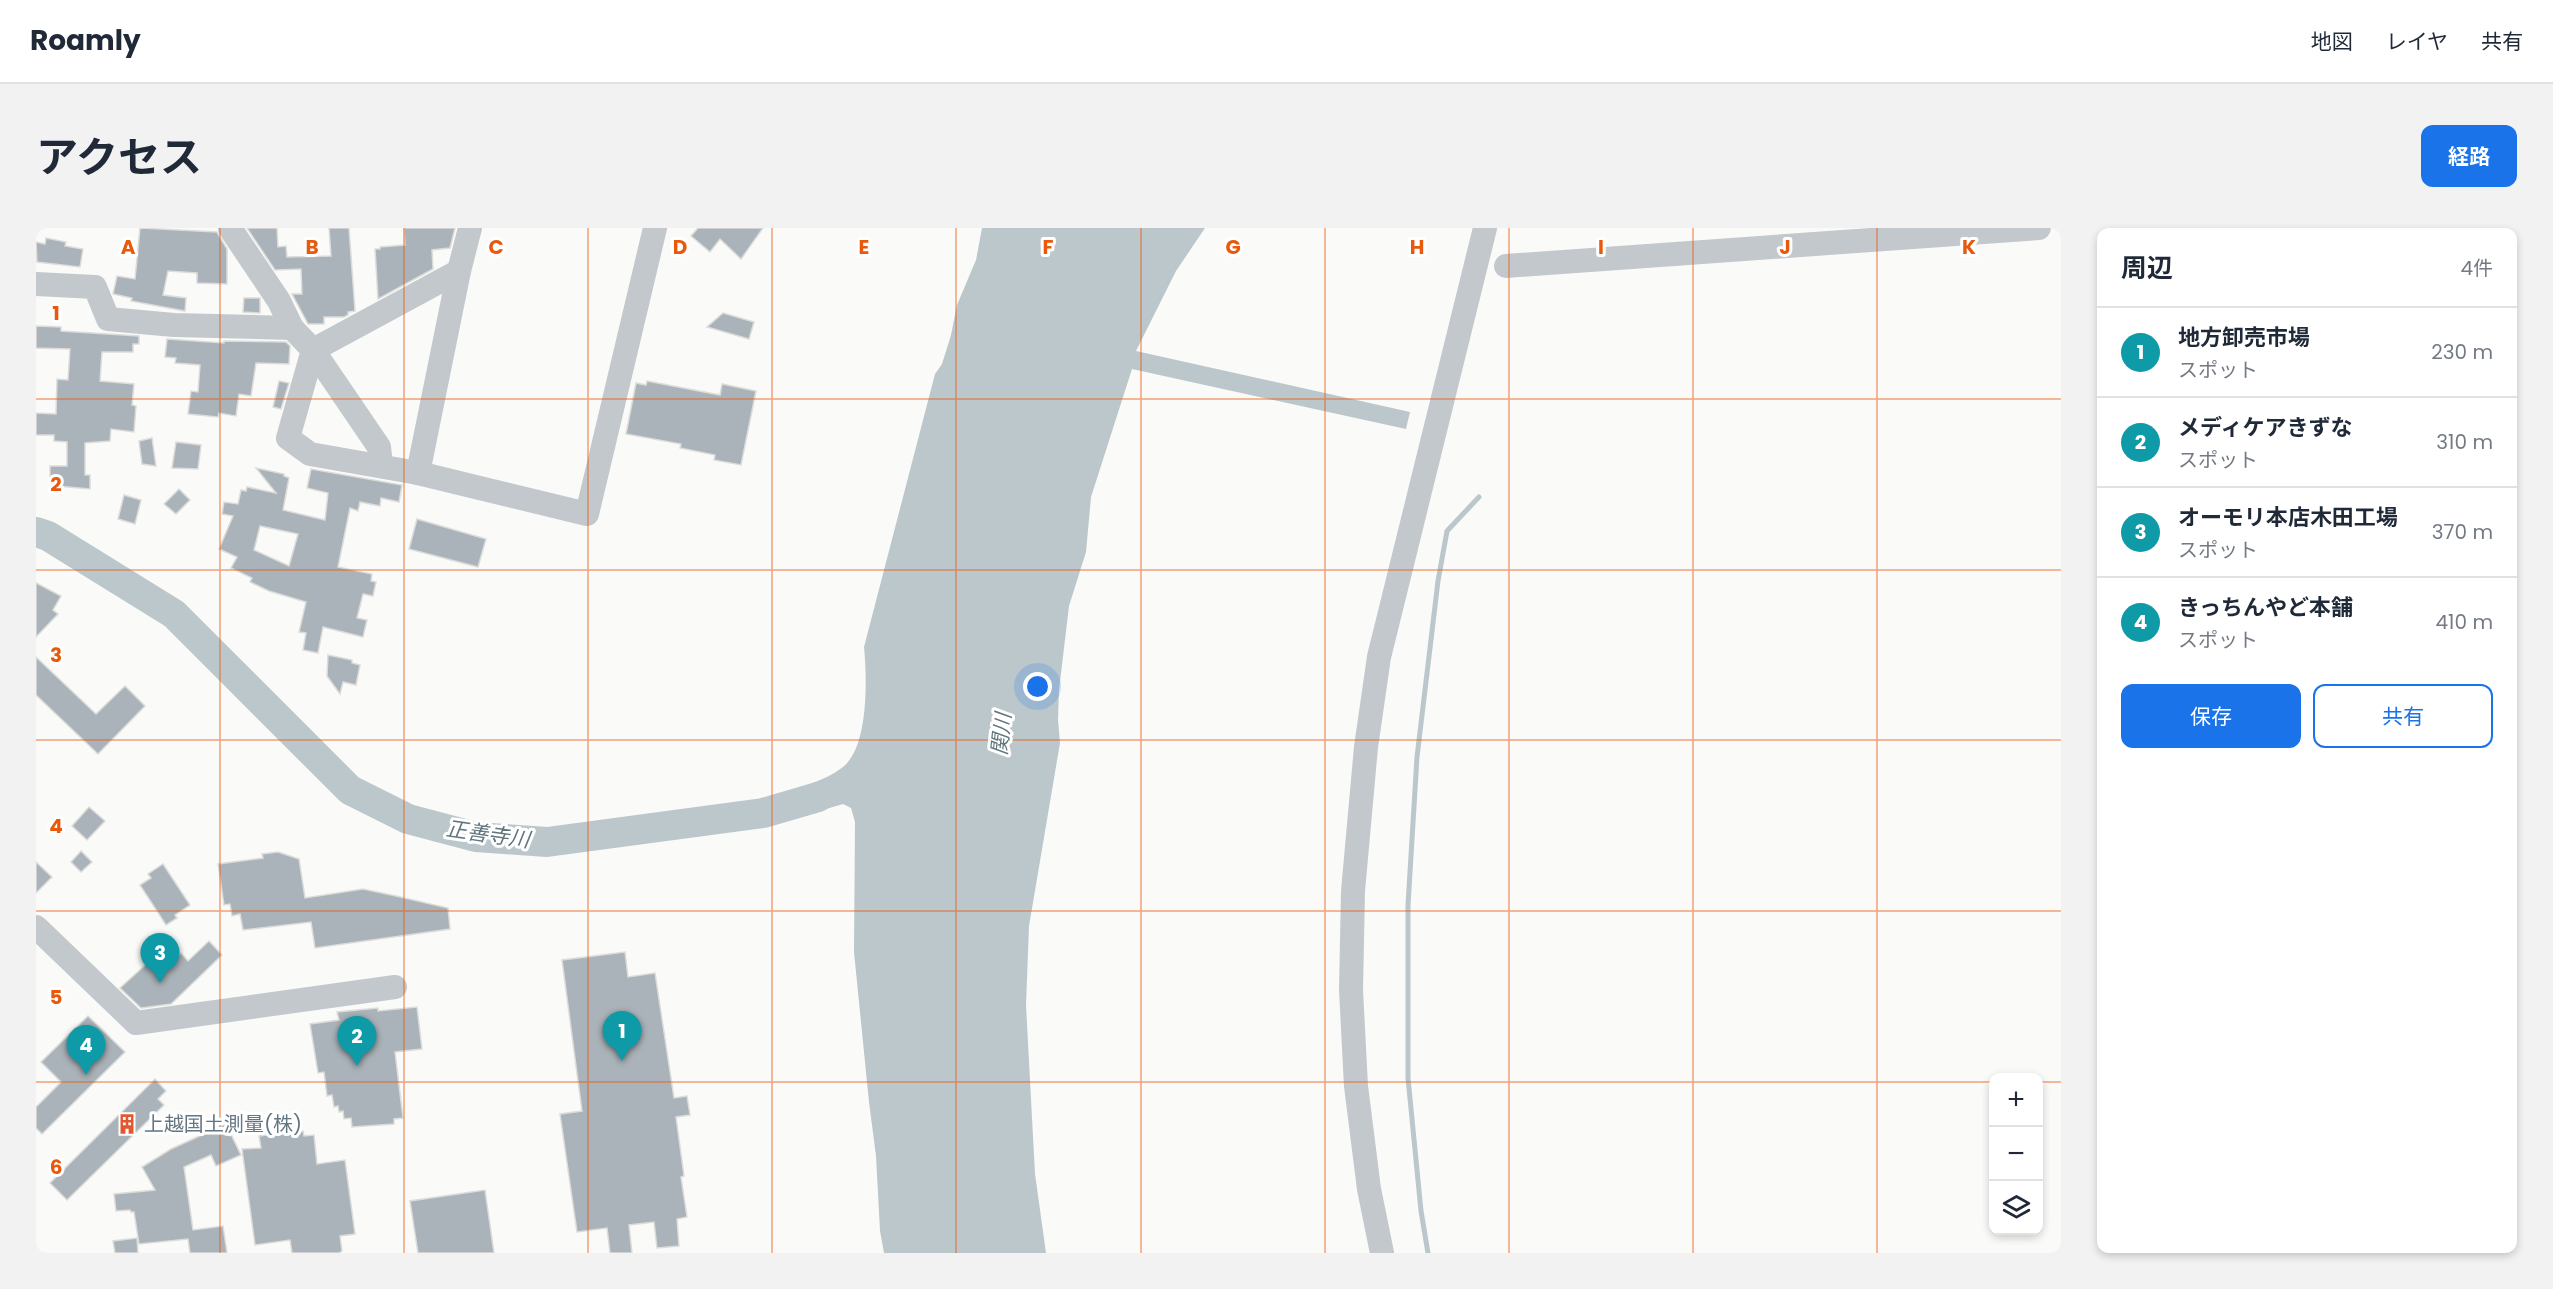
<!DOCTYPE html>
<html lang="ja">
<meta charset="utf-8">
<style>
:root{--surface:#fff;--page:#f2f2f3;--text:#1f2937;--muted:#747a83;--line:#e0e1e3;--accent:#1a73e8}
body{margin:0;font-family:Poppins,"Noto Sans JP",sans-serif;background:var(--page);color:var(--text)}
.controls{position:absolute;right:18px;bottom:18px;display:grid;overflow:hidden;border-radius:12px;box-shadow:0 3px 9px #0003}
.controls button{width:54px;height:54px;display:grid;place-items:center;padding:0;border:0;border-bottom:2px solid var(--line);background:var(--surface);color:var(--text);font:30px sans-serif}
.you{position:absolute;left:1002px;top:459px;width:21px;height:21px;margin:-15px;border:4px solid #fff;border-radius:50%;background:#1a73e8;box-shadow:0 0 0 9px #1a73e833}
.badge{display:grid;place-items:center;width:39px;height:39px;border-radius:50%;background:var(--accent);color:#fff;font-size:20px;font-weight:700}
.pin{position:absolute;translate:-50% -50px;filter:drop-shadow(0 2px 3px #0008)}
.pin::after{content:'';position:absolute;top:32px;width:21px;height:18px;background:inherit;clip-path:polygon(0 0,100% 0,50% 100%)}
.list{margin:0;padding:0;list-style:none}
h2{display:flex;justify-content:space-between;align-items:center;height:78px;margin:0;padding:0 24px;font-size:26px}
h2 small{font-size:20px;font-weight:400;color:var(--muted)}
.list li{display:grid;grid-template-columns:39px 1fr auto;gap:18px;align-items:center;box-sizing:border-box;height:90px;padding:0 24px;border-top:2px solid var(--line)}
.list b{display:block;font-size:22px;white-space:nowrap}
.list p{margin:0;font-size:20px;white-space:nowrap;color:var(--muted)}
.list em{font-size:20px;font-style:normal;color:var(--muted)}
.actions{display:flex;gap:12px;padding:18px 24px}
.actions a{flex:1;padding:14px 0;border:2px solid var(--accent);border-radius:12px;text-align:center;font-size:21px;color:var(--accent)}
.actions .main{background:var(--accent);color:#fff}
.icon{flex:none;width:33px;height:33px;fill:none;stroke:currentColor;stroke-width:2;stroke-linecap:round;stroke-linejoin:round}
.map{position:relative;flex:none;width:2025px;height:1025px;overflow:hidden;border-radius:12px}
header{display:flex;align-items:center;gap:36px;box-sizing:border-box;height:84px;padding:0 30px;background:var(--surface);border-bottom:2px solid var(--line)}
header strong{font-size:28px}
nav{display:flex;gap:33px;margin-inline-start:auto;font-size:21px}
.intro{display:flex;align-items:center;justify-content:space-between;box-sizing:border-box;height:144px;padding:0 36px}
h1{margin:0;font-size:42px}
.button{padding:15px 27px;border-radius:12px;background:var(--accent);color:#fff;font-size:21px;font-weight:700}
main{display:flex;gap:36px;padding:0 36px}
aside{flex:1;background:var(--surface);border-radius:12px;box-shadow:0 3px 9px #0003}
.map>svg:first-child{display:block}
.water{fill:#bbc7cb}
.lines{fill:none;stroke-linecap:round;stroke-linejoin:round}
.stream{stroke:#bbc7cb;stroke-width:5}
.river{stroke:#bbc7cb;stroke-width:30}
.building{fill:#aab3b9;stroke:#dcdcda;stroke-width:1.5;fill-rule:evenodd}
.minor{stroke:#c3c8cc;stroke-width:24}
.grid{fill:none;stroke:#e8590c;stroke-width:1.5;stroke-opacity:0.55}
.labels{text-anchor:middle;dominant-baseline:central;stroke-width:6;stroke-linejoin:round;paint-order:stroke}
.poi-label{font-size:20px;fill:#657683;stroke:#fff;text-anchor:start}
.water-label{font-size:21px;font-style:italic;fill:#60757c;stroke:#fff}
.grid-label{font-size:20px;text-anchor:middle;font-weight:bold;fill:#e8590c;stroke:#fff;stroke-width:6;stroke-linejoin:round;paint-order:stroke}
</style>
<header>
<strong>Roamly</strong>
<nav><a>地図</a><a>レイヤ</a><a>共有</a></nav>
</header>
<div class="intro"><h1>アクセス</h1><a class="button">経路</a></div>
<main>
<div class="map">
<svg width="2025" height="1025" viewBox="0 0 2025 1025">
<rect width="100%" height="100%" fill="#fafaf8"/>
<!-- water -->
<path class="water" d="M946,0h223l-29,43 -40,80 274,61 -4,17 -274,-60 -41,128 -5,55 -17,54 -10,84 -1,30 2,23 -31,183 -3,79 9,169 11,79h-162l-4,-22 -4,-75 -7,-54 -15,-150 1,-130 -4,-14 -8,-4 -61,18 -8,-27c23,-7 50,-13 69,-28 26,-21 24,-89 21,-120l71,-273 7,-10 9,-29 6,-30 19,-45z"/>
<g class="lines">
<!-- stream -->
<path class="stream" d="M1392,1025l-7,-42 -13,-133v-173l9,-148 21,-176 9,-50 32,-34"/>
<!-- river -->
<path class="river" d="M0,304l12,4 126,78 176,176 58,29 68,18 71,5 216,-29 55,-16"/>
</g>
<!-- building -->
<g class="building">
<path d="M104,0l77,4 10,17v35l-30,-1v-10l-29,-2 -5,24 23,3 -1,13 -54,-10 1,-3 -19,-4 4,-18 18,3z"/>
<path d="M211,0h30l1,19 8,-1 1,11 44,-1 -2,-28h20l6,83 -7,1v3l-4,2h-20v7h-16l-16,-30h10l-1,-25 -26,1z"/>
<path d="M368,0h51l-5,20 -18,2 1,19 -55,30 -3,-50h5v-2l25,-2z"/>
<path d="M662,0h65l-22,31 -21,-20 -10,13 -19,-16z"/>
<path d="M10,10l20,4 -1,4 18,3 -3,18 -43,-5 -1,-20 9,2z"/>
<path d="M208,70h16v15l-17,-1z"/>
<path d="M687,85l31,9 -5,17 -42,-12z"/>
<path d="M0,98l25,1v4l78,5v8h-6v8h-31l-2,29 34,3 -2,21 4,1 -2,26 -23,-3 -1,12 -25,2v32h5v14l-33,-3v-5h-7v-15h17v-24l-13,-1v-6h-18v-22l20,1 1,-35 11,1 2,-31 -34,-1z"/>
<path d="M131,111l57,4v-2l62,1 4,4 -1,18 -33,-1 -5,33 -12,-2 -3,22 -17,-3 -1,4 -30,-3 3,-23 7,1 2,-27 -25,-2 1,-5 -11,-1z"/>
<path d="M243,153l10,2 -8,26 -8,-2z"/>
<path d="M611,153l73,14 2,-11 34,7 -15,74 -27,-5 1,-5 -35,-7 1,-4 -55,-10 10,-51 10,2z"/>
<path d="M116,210l4,28 -14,-2 -3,-23z"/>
<path d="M140,214l25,3 -3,24 -26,-1z"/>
<path d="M220,240l28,6v2l5,2 -6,32 42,10 3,-27 -21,-5 4,-19 91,16 -3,17 -18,-4 -1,8 -20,-4 -2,9 -8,-3 -12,59 34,7 -1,7 5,1 -3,14 -10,-2 -6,24 10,2 -4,17 -40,-10 -5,26 -15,-3 3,-17 -7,-1 7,-30 -37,-11 -19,-9 2,-4 -21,-10 6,-11 -18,-8 14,-33 -11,-2 2,-12 14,2 3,-14 5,1 1,-4 29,6zM224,298l38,8 -9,32 -35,-16z"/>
<path d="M143,261l11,11 -14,14 -12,-10z"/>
<path d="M88,267l17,5 -6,24 -17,-5z"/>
<path d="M381,291l69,20 -8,28 -69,-18z"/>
<path d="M0,355l25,13 -8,14 5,4 -22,23z"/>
<path d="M292,427l24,5v3l8,2 -4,20 -13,-3 -3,12 -13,-18z"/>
<path d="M0,429l60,57 29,-28 20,20 -47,48 -62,-59z"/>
<path d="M53,579l16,14 -18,19 -15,-14z"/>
<path d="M45,623l11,11 -11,10 -10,-10z"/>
<path d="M242,624l21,7 6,39 58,-9 33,7 52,12 2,21 -135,19 -4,-26 -68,8 -3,-16 -8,2 -2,-12 -6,1 -6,-41 45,-6 -1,-4z"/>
<path d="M0,634l16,15 -16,16z"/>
<path d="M127,636l27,41 -15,10 2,3 -11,7 -26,-40 11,-7 -3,-4z"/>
<path d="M173,713l13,14 -51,49 -30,4 -21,-20 43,-39 11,11 7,-7 7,8z"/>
<path d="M589,724l3,25 27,-4 19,125 13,-2 3,19 -14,2 8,59 -3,1 6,40 -10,2 2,27 -22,2 -3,-26 -25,3 3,28h-22l-3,-25 -30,4 -17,-118 22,-3 -20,-151z"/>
<path d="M381,779l5,42 -27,3 8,66 -9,1v5l-42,3 -1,-9 -7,1 -1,-8 -4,1 -1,-6 -4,1 -2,-12 -5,1 -3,-24 -6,1 -8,-49 29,-4 -2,-8 41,-4v3z"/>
<path d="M52,788l37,36 -83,82 -6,-6v-21l25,-25 -20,-20z"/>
<path d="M119,851l11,12 -8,8 6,6 -97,95 -17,-17z"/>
<path d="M190,896l15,31 -25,11 -5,-11 -27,12 9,63 30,-4 4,27h-37l-2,-14 -49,5 -5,-32h-3l-1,-2 -14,1 -2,-17 41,-4 -13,-23 29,-18z"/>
<path d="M260,903h7l1,5 10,-1 3,29 28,-4 10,74 -15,2 2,15 -3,2h-47l-2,-13 -35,5 -13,-96 19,-1 -2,-12z"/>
<path d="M449,962l9,63h-76l-8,-52z"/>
<path d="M101,1010l1,15h-23l-2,-12z"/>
</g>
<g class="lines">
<!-- minor -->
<g class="minor">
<path d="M194,0l49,73 13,27 21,22 -25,88 22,16 108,19 169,41 68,-286"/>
<path d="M1470,38l533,-38"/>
<path d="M0,56l59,3 13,32 66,6 118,3"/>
<path d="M345,237l-2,-18 -66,-97 146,-79"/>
<path d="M382,245l41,-202 11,-43"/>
<path d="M0,699l100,96 259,-36"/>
<path d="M1346,1025l-13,-64 -13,-103 -5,-96 2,-99 13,-144 13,-90 106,-429"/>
</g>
</g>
<!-- grid -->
<path class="grid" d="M184,0v1025M368,0v1025M552,0v1025M736,0v1025M920,0v1025M1105,0v1025M1289,0v1025M1473,0v1025M1657,0v1025M1841,0v1025M0,171h2025M0,342h2025M0,512h2025M0,683h2025M0,854h1958M2002,854h23"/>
<!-- icons -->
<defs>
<g id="building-bare" transform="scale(1.62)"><path d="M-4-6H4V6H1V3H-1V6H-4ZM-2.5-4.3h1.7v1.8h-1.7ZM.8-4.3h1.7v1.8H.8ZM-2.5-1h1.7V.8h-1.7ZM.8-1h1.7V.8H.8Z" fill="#e4572e" stroke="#fff" stroke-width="2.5" paint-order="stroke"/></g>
</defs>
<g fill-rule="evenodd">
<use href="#building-bare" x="91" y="896"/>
</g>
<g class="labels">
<!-- poi labels -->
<g class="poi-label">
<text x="108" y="896">上越国土測量(株)</text>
</g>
<!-- water labels -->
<g class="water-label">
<text transform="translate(965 506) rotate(-84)">関川</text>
<text transform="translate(452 606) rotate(8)">正善寺川</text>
</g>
</g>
<g class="grid-label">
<text x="92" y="26">A</text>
<text x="276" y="26">B</text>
<text x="460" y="26">C</text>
<text x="644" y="26">D</text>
<text x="828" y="26">E</text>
<text x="1012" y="26">F</text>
<text x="1197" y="26">G</text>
<text x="1381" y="26">H</text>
<text x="1565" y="26">I</text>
<text x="1749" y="26">J</text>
<text x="1933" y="26">K</text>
<text x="20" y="92">1</text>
<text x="20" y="263">2</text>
<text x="20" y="434">3</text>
<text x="20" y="605">4</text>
<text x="20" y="776">5</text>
<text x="20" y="946">6</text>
</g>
</svg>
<div class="controls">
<button>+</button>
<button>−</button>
<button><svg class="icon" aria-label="layers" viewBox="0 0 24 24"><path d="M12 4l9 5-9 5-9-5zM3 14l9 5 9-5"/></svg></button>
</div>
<div class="you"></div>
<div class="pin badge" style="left:586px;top:833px;background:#0f9aa8">1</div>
<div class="pin badge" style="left:321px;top:838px;background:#0f9aa8">2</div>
<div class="pin badge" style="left:124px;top:755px;background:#0f9aa8">3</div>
<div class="pin badge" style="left:50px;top:847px;background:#0f9aa8">4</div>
</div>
<aside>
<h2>周辺<small>4件</small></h2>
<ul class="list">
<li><span class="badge" style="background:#0f9aa8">1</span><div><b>地方卸売市場</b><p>スポット</p></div><em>230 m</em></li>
<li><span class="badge" style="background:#0f9aa8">2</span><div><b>メディケアきずな</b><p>スポット</p></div><em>310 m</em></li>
<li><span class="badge" style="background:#0f9aa8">3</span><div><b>オーモリ本店木田工場</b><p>スポット</p></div><em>370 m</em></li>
<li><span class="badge" style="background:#0f9aa8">4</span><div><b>きっちんやど本舗</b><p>スポット</p></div><em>410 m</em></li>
</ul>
<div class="actions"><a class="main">保存</a><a>共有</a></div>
</aside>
</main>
